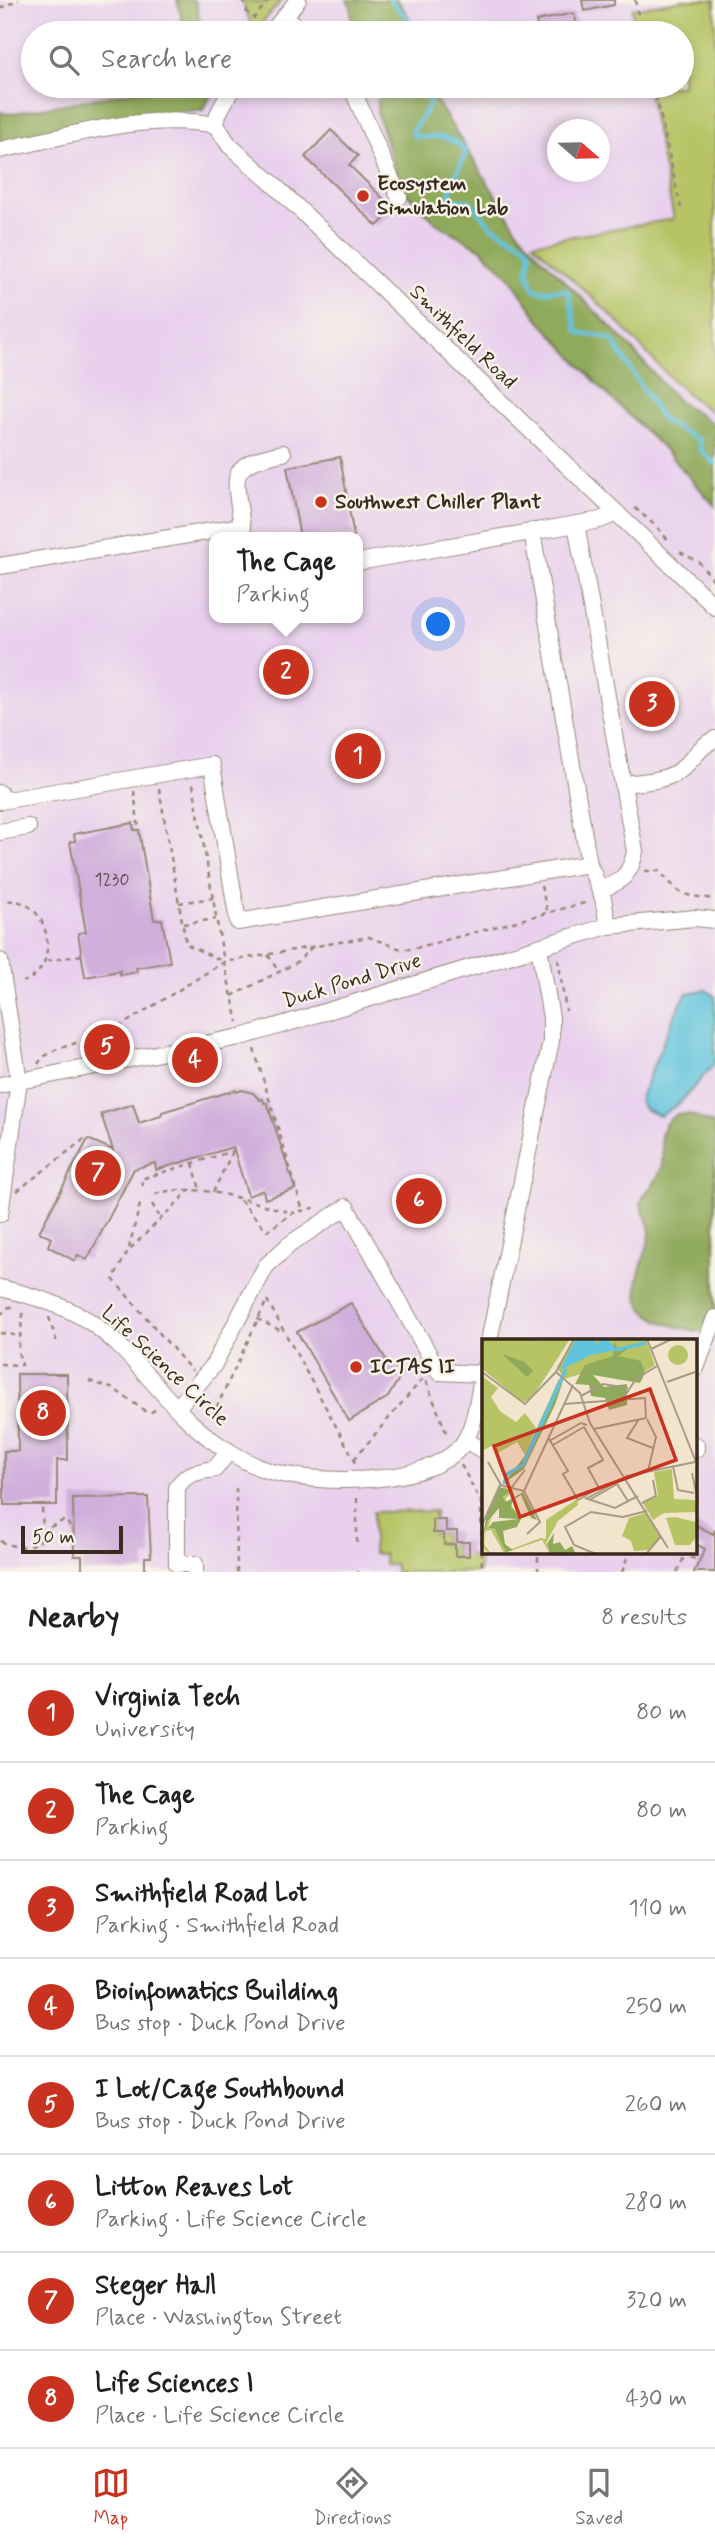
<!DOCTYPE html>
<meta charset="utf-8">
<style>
:root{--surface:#fff;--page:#f6f6f6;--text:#202124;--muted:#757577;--line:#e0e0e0;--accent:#c8321e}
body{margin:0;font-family:Mynerve,sans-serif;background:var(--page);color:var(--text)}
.compass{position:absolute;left:547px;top:119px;width:63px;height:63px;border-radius:50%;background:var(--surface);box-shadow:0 4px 10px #0003;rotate:110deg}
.scale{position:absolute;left:21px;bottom:18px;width:102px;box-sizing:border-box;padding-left:7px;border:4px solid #3b2a1e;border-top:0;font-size:19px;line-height:24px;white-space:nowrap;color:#3b2a1e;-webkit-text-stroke:5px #f7f3e8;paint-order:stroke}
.you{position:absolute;left:439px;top:625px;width:24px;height:24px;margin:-18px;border:5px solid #fff;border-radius:50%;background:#1a73e8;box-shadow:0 0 0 10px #1a73e833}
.badge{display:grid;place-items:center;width:46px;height:46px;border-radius:50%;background:var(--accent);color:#fff;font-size:23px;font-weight:700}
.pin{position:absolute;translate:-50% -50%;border:4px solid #fff;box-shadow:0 2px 7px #0006}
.popup{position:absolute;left:209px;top:532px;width:154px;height:91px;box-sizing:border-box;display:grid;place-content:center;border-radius:14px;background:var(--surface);filter:drop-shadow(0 2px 5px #0005);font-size:23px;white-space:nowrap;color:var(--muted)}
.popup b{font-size:26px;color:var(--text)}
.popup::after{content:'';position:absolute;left:50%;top:100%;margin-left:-14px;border:14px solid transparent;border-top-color:var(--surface)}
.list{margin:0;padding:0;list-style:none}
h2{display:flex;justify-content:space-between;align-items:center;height:91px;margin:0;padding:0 28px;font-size:30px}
h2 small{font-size:23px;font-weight:400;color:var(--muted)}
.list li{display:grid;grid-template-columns:46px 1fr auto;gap:21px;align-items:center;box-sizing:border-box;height:98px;padding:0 28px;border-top:2px solid var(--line)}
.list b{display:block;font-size:26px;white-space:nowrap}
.list p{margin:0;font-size:23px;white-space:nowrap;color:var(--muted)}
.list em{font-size:23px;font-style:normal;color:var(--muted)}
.icon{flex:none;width:38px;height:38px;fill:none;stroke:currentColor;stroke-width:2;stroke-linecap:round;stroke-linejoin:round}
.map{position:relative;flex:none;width:715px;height:1572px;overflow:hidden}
.search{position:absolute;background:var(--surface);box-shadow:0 4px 10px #0003;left:21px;right:21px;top:21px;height:77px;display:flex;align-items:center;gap:18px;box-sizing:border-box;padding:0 24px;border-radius:38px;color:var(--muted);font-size:26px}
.sheet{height:875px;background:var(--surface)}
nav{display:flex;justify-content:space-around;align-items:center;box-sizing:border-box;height:98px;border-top:2px solid var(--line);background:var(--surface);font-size:19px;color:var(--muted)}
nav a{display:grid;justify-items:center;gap:4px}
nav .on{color:var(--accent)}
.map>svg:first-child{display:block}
.built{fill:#e9d1ed;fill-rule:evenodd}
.green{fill:#b6c466;stroke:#787742;stroke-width:2}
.forest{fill:#90aa5b;stroke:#666a3c;stroke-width:2}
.water{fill:#60c4de;stroke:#4e777e;stroke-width:2}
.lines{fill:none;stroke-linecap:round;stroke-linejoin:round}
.stream{stroke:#60c4de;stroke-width:4.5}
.building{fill:#d0afdc}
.minor-casing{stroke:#978876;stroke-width:18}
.path{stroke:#978876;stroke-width:2.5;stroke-dasharray:5 5;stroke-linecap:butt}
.minor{stroke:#fff;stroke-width:16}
.poi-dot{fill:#c8321e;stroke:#f7f3e8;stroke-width:2.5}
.labels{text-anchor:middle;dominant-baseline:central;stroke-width:5;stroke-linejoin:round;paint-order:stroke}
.number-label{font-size:18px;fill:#604b4e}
.poi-label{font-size:21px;font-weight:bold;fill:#3b2a1e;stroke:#f7f3e8;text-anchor:start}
.street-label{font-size:21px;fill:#3b2a1e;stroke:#f7f3e8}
.inset-river{fill:none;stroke:#60c4de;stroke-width:3.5}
.inset-road{fill:none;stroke:#a99a87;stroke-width:2}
.view{fill:#c8321e;fill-opacity:0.15;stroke:#c8321e;stroke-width:3.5}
.inset-edge{fill:none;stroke:#3b2a1e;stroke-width:3.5}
</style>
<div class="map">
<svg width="715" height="1572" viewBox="0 0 715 1572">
<rect width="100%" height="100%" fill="#f7f3e8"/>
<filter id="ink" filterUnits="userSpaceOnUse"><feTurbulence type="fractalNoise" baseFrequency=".0143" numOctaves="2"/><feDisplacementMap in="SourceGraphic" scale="14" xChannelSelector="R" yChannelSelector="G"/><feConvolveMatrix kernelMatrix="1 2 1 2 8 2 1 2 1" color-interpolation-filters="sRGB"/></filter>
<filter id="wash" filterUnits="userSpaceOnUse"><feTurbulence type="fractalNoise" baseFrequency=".00686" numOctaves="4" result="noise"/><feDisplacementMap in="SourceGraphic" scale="28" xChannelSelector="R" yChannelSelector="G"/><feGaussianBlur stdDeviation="1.57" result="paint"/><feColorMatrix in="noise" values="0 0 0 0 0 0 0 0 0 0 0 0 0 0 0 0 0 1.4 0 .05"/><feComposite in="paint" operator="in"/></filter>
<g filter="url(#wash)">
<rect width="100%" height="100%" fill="#f3e5cd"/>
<!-- built -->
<path class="built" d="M0,0h715v1572h-715zM33,33h649v53h-649zM558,130h42v42h-42zM214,537h144v81h-144zM484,1341h212v212h-212z"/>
<!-- green -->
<g class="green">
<path d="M242,0l21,3 3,-3h16l-28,32z"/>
<path d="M683,0h32v414c-41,-26 -68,-63 -102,-97 -26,-25 -54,-49 -80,-74l141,-24 -27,-133h35v-53h-45l-5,-24z"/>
<path d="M435,1511l-2,22h11v11h11v12l24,-2v18h-84v-7h-11v-11h-11v-42z"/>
</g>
<!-- forest -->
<g class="forest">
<path d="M177,0h18l8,33h-18z"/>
<path d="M347,0h50l23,33h-68l-1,-26z"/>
<path d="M165,86h52l-14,24 -73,5 -130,30v-33l8,2z"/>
<path d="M379,86h48l91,145 20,23 84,84 55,62 38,25v81l-47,-53 -65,-63 -63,-69 -32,-46 -27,-26 -45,-26 -29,-29 -11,-22 -19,-59z"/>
<path d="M677,1114h12l26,11v209c-28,-5 -82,-9 -78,-49 2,-18 11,-34 13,-52 0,-12 -8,-19 -9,-31 5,-13 15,-16 20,-33 7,-22 -12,-38 16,-55z"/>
</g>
<!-- water -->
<path class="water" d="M706,990l9,6v67l-35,40 -20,13 -16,-7 -5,-9 35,-84 13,-23z"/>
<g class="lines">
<!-- stream -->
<g class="stream">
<path d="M390,0l25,26 2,7"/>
<path d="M419,86l11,17c-5,12 -13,18 -18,30l4,4c23,-1 34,-2 50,14 -4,14 -18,35 -16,47l5,2 15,1 21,25 36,20 4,8 -3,19 6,16c10,6 22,-2 34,2l9,40c12,7 25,2 36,10l50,80 36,19 2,11 14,12"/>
</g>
</g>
<g id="blocks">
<!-- building -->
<g class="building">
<path d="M582,0h32v5l-30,6z"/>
<path d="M574,13l5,20h-12v-2l-28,2 -3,-12z"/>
<path d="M331,130l27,26 -9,9 45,44 -17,17 -72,-69z"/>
<path d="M340,457l14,80h-54l-13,-70z"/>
<path d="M133,823l1,7h5l15,90 8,-1 8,43 -34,6 1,4 -17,3v-4l-35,6 -7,-44 8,-1 -16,-90 5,-1 -1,-7z"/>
<path d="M235,1090l1,2 6,-2 11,3 7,7 3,-1 1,4h3l28,86 -30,10 -2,-9 -15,6 -15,-49 -77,23 -1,-7 -21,6 -47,91 -9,-5 -3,6 -27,-15 3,-8 -12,-6 49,-93 25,11 -12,-36 32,-10 6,19 22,-7 1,-4z"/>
<path d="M351,1303l36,58 16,11 -15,25 -39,24 -52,-89z"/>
<path d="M17,1374h50l1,86h-11v45h-53v-54h14z"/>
<path d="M148,1497l3,60h-6v15h-63v-16h-8l-1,-58z"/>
<path d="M433,1520h13v11h11v11h12v14h-14v-12l-11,1v-12h-11z"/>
<path d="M696,1525l17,9 2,-4v42h-21l11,-23 -9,-5z"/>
</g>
</g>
</g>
<g filter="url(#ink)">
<use href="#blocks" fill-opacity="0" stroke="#978876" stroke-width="2"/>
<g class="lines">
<!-- minor casing -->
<g class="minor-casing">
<g id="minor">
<path d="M285,16l19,17"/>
<path d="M271,33l27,-33"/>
<path d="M233,86l-15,28 -2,11 13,20 44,39 442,423"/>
<path d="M351,86l48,111"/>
<path d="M0,150c70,-14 144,-38 216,-25"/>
<path d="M576,524l59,327c-4,22 -13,32 -35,38"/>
<path d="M242,526c-7,-52 -17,-61 41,-73"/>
<path d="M358,562l242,-42 17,-7"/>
<path d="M0,566l242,-40 2,11"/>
<path d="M624,784c17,-2 39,-3 54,-12 14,-10 21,-26 37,-33"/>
<path d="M0,793l1,8 211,-36 26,157 351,-58 -57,-333"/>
<path d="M0,832l28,-5"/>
<path d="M589,864l14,34 5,28"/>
<path d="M0,961l19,120 -19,133"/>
<path d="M0,1085l245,-49 363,-110 87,-8 20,2"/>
<path d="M0,1288c31,7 62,16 89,33 50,34 80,91 130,124 15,10 30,19 47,25 46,15 172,19 200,-31 11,-21 13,-49 18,-72"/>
<path d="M489,1341l62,-300v-23l-12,-71"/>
<path d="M696,1368l19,-50"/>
<path d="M177,1408l36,-42 53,-100 24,-22 56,-37 93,165 44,2"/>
<path d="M465,1440l19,11"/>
<path d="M696,1445v4"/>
<path d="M195,1572v-8h-18v-76c9,-16 21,-16 38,-19l14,-18"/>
</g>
</g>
<!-- path -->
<g class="path">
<path d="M243,0l4,12 7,6 15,-18"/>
<path d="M635,0l8,33"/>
<path d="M0,8l19,-8"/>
<path d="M654,86l28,127"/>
<path d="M635,508l22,19 11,13"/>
<path d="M680,552l19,10 16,20"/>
<path d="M193,784l31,178 14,60"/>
<path d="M159,788l27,156 38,18"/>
<path d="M134,791l5,39"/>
<path d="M645,871h14l20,21 12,4 24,3"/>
<path d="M541,886l7,28"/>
<path d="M8,901c41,-4 56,67 15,81"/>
<path d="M179,903l34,-5"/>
<path d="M183,924l33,-5"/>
<path d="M268,955l11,17"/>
<path d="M558,959l8,52"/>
<path d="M47,961l35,-6"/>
<path d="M232,996l64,-33 17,-17"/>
<path d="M254,1049l49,162"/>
<path d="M38,1064l4,-6 13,-8 59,-20 110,-68 145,-25 32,12h11l176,-47"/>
<path d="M193,1163l7,27"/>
<path d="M143,1186l-2,-7 92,-28"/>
<path d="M191,1189l-63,62 -15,28 79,92"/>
<path d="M17,1191l70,-54"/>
<path d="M213,1192l20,-41"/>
<path d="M155,1194c47,-13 93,8 138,19"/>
<path d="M240,1200l27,31 26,-18 24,-6"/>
<path d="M152,1204l7,12"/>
<path d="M129,1248l11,-44"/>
<path d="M267,1300l87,159 1,8"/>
<path d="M0,1315l9,-8h6"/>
<path d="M49,1317l8,26"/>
<path d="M257,1319l26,13"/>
<path d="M0,1333l20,3"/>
<path d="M0,1364l22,1 -4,-14 6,-43"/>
<path d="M89,1381l25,8 31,22 6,1 6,-3"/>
<path d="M426,1381l22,56"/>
<path d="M212,1417l55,-117"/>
<path d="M354,1459l70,-82"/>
<path d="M461,1465l20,37 1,70"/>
<path d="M236,1488l1,84"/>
<path d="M43,1534l9,-8 13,-6 9,11"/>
<path d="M0,1541c15,7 25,8 40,0l3,-7 -1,-29"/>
<path d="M357,1543v-48"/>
<path d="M681,1553l18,8"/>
<path d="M358,1571v1"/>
<path d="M538,1572v-19"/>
<path d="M622,1572l7,-19"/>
<path d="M677,1572l8,-17"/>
</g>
<!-- minor -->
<use href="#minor" class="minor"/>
</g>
</g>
<!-- markers -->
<g class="poi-dot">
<circle cx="363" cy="196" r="7"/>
<circle cx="321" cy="502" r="7"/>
<circle cx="356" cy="1367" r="7"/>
</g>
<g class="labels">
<!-- number labels -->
<g class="number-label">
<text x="112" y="880">1230</text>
</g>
<!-- poi labels -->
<g class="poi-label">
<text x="377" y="184">Ecosystem<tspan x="377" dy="24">Simulation Lab</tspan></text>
<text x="335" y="502">Southwest Chiller Plant</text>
<text x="370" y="1367">ICTAS II</text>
</g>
<!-- street labels -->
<g class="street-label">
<text transform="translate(463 337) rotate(44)">Smithfield Road</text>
<text transform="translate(352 981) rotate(-17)">Duck Pond Drive</text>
<text transform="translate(165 1366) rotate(43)">Life Science Circle</text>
</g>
</g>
<!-- overview -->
<g transform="translate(482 1339)">
<rect width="215" height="215" fill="#f3e5cd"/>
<path d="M0,0h88l-38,59 -9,4 -41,-33zM93,0h71l9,26 -18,12 -29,-11 -44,13 -7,-12zM186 16a10 10 0 1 1 20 0a10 10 0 1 1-20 0ZM0,37l16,12 -7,9 9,14 16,11 9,-9 11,15 -11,27 -8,-13 -19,11 -5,-8 -11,6zM190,130l2,30 21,1 2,12 -33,1 -11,7 -10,-17 15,-7 -4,-24zM21,148l11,3 -9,9 17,19 -25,14 9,19 35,-13 5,1v-19l31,-21 1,6 -20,16 -12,22 4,11 -8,-14 -38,13 -13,-23 -5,1 -2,13 7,10 -6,-4 -2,-5 3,-18zM26,150l-5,10 18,20 -24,11 -9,-2 8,-26zM164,174l14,23 -11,14 -15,1 -3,-10 -9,-5 7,-18zM193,178l21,5 1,14 -7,9h-15l-9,-27z" fill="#b6c466" fill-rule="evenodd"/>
<path d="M132,3l5,8 10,-2 -11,8 23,5 4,12 -5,10 -47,-8 11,12 23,-3v21l-18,5 -4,-12 -14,-2 -2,-11 -14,-1 10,-19 28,-9zM20,15l23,8 8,9 -6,6zM77,40l4,2 -8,24 -31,64 -21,15 21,-27zM18,148l10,4 -7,6 3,5 17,-10 14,28 -6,-2 -10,-23 -8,5 -2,7 10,12 -4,8 -14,4 2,13 8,6 -7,2 -11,-23 -7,-1 5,-6 25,-3 -19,-1v-10l-11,13 -6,19 6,-31zM72,194l-1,11 7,-2 5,8 7,-4 4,8h-26l-3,-10z" fill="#90aa5b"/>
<path d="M94,0h17l5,6 1,-6h8l10,11 -26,5 -31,15z" fill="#60c4de"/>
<path class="inset-river" d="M133,11l31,-7M22,145l3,-10 16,-9 43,-96"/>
<path class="inset-road" d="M165,0l49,123M169,10l21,-10M0,33l43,32 31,-32M74,33l24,21 10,30 78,125M74,33l18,-33M185,43l28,-10M99,57l22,-12 25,4M142,58l12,-18 21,-13M82,65l81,-6 1,20M157,80l-12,19 26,10M165,80l9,18 -8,34M112,90l52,-11M66,98l20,34 -5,3 15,26 21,-12 -11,-20 15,-8 -19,-33 -31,18M69,101l30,-17 6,2M6,123l13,23M191,127l5,24 16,3M210,134l6,28M29,149l14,-18M42,152l49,-106M42,152l16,31 -13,12M103,159l30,10 23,-12M104,160l41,-23 68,-14M109,160l26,-15 11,17M160,164l14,-7 -3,-16M0,186l18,-40 24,6M114,215l-22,-9 -9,-18 26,-15 32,5 24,-6M164,215l15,-18"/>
<path class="view" d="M168,50l26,71 -156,57 -26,-71z"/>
<rect width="215" height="215" class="inset-edge"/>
</g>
</svg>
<svg class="compass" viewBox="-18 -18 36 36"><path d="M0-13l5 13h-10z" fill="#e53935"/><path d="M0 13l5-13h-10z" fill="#757577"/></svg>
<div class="scale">50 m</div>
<div class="you"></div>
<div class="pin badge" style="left:358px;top:756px">1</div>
<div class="pin badge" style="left:286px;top:672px">2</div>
<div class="popup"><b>The Cage</b>Parking</div>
<div class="pin badge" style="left:652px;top:704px">3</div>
<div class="pin badge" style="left:195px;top:1060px">4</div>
<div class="pin badge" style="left:107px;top:1047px">5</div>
<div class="pin badge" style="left:419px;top:1201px">6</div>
<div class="pin badge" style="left:98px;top:1173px">7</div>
<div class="pin badge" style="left:43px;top:1413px">8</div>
<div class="search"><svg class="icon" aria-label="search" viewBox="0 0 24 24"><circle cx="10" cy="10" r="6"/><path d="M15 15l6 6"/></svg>Search here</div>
</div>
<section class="sheet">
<h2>Nearby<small>8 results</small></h2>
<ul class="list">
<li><span class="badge">1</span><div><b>Virginia Tech</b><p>University</p></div><em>80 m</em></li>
<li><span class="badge">2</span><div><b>The Cage</b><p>Parking</p></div><em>80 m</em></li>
<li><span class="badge">3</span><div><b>Smithfield Road Lot</b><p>Parking · Smithfield Road</p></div><em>110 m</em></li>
<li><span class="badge">4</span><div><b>Bioinfomatics Building</b><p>Bus stop · Duck Pond Drive</p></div><em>250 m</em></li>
<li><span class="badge">5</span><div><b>I Lot/Cage Southbound</b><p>Bus stop · Duck Pond Drive</p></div><em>260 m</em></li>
<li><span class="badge">6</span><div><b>Litton Reaves Lot</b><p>Parking · Life Science Circle</p></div><em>280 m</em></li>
<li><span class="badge">7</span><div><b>Steger Hall</b><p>Place · Washington Street</p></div><em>320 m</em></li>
<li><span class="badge">8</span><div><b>Life Sciences I</b><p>Place · Life Science Circle</p></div><em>430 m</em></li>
</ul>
</section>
<nav>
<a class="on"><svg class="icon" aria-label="map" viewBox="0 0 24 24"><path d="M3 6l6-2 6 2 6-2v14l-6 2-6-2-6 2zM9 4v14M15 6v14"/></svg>Map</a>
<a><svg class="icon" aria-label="directions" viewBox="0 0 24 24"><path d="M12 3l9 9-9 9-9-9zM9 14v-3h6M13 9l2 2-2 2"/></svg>Directions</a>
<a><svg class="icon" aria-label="saved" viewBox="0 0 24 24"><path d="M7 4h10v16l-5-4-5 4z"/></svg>Saved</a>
</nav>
